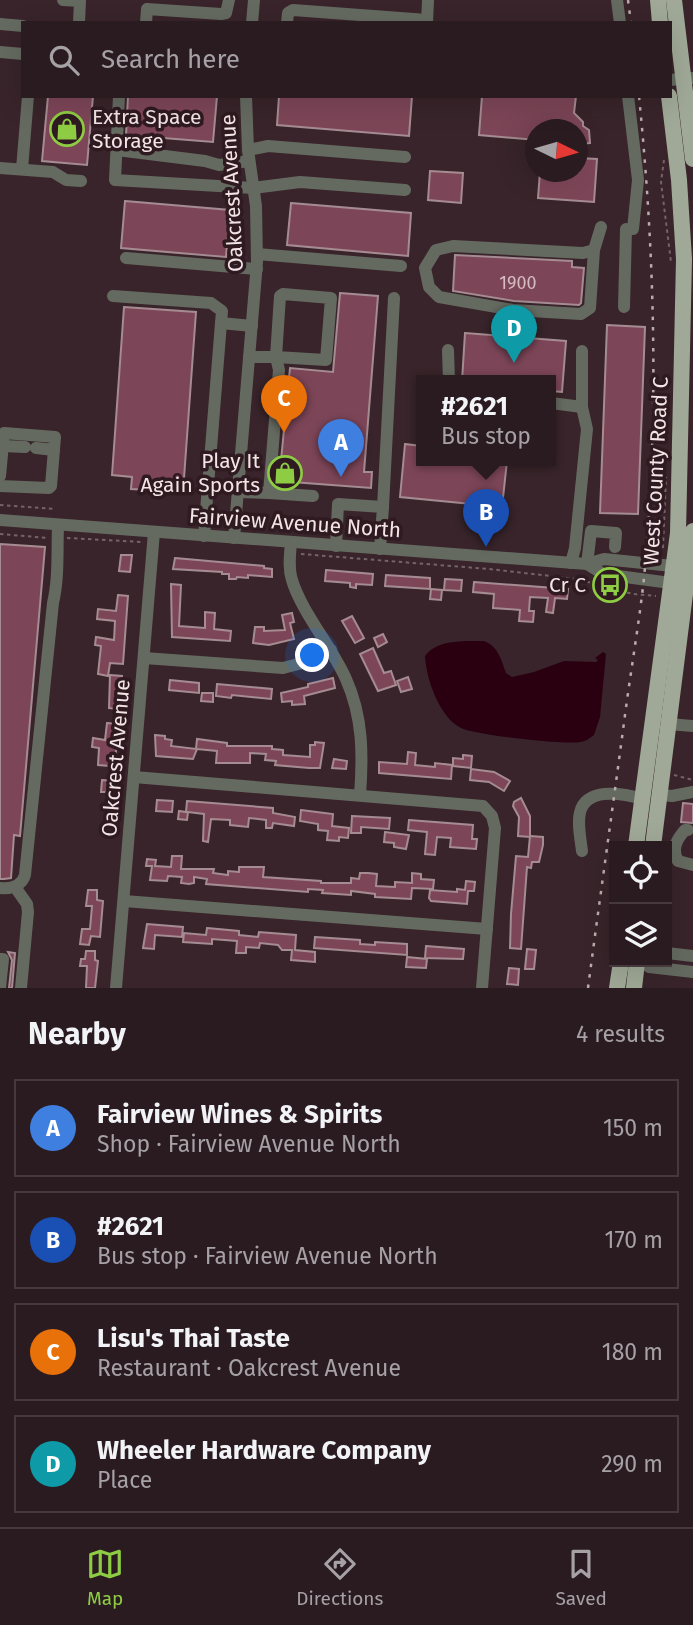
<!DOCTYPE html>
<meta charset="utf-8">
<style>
:root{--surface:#2a1b20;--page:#322429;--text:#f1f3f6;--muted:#a5a1a5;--line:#46393e;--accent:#8ecd43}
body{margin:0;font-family:"Fira Sans",sans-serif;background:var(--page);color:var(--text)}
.controls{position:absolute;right:21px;bottom:21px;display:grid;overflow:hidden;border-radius:0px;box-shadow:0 7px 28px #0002}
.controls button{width:63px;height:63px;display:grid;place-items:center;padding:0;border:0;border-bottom:2px solid var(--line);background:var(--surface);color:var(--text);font:35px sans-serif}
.compass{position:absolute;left:525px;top:119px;width:63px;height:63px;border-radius:50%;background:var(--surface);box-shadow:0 7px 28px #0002;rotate:95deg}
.you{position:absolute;left:313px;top:656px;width:24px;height:24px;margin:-18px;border:5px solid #fff;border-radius:50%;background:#1a73e8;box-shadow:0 0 0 10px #1a73e833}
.badge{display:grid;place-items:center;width:46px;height:46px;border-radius:50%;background:var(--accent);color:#fff;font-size:23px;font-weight:700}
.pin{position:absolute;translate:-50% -58px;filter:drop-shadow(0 2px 4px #0008)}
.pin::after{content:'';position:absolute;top:37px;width:24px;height:21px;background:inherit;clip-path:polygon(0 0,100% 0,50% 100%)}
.popup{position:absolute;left:416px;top:375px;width:140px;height:91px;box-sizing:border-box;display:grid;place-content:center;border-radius:0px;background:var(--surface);filter:drop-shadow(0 2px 5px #0005);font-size:23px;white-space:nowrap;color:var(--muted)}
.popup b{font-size:26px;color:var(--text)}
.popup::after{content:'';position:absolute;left:50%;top:100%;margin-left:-14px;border:14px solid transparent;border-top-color:var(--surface)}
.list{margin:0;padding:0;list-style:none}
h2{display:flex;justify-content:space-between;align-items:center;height:91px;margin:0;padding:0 28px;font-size:30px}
h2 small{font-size:23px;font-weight:400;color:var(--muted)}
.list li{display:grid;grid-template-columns:46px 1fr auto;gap:21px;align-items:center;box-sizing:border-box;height:98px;margin:0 14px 14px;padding:0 14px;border:2px solid var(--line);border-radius:0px}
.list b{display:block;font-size:26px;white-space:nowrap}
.list p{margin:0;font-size:23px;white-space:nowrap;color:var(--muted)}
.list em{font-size:23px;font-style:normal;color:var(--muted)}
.icon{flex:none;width:38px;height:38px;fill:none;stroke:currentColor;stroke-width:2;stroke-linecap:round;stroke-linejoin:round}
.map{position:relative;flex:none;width:693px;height:988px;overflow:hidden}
.search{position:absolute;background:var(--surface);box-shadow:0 7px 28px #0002;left:21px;right:21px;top:21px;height:77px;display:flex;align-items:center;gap:18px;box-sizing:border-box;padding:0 24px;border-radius:0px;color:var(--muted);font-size:26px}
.sheet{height:539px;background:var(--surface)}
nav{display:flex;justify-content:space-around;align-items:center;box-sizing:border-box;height:98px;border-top:2px solid var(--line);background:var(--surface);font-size:19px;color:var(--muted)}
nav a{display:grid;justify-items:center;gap:4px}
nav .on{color:var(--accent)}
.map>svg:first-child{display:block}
.water{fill:#2a0011}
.building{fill:#7d4658;stroke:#a58b92;stroke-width:2}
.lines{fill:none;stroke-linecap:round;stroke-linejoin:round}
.path{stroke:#756368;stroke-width:2;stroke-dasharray:3.5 3.5;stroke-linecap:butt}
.minor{stroke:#656a61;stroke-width:12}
.major{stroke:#a0a997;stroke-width:16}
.rail{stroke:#bbabaf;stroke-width:2.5;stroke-dasharray:3.5 7;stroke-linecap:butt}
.labels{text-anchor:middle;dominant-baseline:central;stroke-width:7;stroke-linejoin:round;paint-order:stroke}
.number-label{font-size:18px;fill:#d5bcc3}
.poi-label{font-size:21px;fill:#f2e4e7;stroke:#2e1a20;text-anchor:end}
.street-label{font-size:21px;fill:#f2e4e7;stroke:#2e1a20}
</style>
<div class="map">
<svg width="693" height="988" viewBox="0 0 693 988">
<rect width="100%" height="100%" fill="#38242a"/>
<!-- water -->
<path class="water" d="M484,641c15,6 17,19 22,32l6,4 22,-5 30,-11 32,1 2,-2 -3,-2 8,-6 3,2 -6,63 -6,18c-4,3 -9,7 -14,7 -16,3 -105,-7 -119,-14 -22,-11 -35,-50 -36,-72 12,-17 40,-15 59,-15z"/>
<!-- building -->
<g class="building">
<path d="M48,96h45l-6,69 -45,-4z"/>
<path d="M128,96h89l-4,46 -87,-7z"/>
<path d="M279,96h133l-3,40 -132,-11z"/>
<path d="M482,96h94l-2,17 9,9v4l6,4 1,13 -12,1v-14h-42v10l-57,-5z"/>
<path d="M578,158l19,1 -3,43 -56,-4 2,-26h38z"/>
<path d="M430,171l33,2 -2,30 -33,-3z"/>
<path d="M125,201l105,9 -4,47 -105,-9z"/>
<path d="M291,203l120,10 -3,43 -121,-11z"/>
<path d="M455,255l117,6v6l12,1 -3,35 -2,2 -65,-4 -61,-10z"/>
<path d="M340,293l38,3 -14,176h8l-1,16 -92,-7 11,-113 43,4z"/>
<path d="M124,307l72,5 -13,180 -52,-3 1,-12 -20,-2z"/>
<path d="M607,325l38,2 -7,187 -38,-1z"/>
<path d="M465,333l101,8 -4,51 -11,-1v-10h-89z"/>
<path d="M405,444l16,2v15h86l-5,46 -102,-10z"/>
<path d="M0,544l45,3 -25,289 -6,-1 -3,43 -7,1h-4z"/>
<path d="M121,555h11l-2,17 -11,-1z"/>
<path d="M175,558l89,8v2l8,1v8l-24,-2v3l-11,-1 -1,2h-7v-5h-7v-2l-49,-3z"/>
<path d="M326,570l47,4 -1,11 -16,-1v4l-6,-1v-4l-25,-2z"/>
<path d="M386,575l44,3v11l-45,-3z"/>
<path d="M445,579l17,1 -1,11 -17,-1z"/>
<path d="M474,582l94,7 -1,10 -12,-1 -2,15 -7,-1 2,-14 -18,-1 -1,14h5l-1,11 -14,-1 1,-11 -27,-2 1,-14 -21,-2z"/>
<path d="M171,584l10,1 -2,41 26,2v-16l10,1 -1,16 17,2 -1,10 -58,-4z"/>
<path d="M431,589l11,1 -1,10 -11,-1z"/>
<path d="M118,595l10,1 -5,68 -13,-1 -2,13 -10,-2 3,-28 -6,-1 1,-8 18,3 1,-19 -18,-2 1,-10 18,2z"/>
<path d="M292,613l2,9 -4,1 4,16 -25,6 -16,-2 2,-16h9v4l21,-1 -3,-15z"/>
<path d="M352,616l12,22 -9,5 -13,-22z"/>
<path d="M383,634l4,8 -9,5 -4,-9z"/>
<path d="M373,648l11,25 7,-2 5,14 -18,6 -18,-37z"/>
<path d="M110,675l12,1 -3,33 -10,-1z"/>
<path d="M408,677l4,12 -11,3 -4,-11z"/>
<path d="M333,678l2,10 -31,8 1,8 -13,1v-4l-10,1 -1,-9 27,-6v-3z"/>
<path d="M170,680l29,3v10l-30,-3z"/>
<path d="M217,684l55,5 -1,10 -39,-4 -1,3 -15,-2z"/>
<path d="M202,693h11v9l-12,-1z"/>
<path d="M107,723l11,1 -3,41 -5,1 -12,-1 1,-17 -7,-1 1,-9 12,2z"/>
<path d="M155,735l10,1v3l7,1 -1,6 25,3 1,-10 30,4v3h45v3l11,1v5l27,2v-12h5v-3l9,1 -4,25h-11l-34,-3 1,-4 -11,-1 1,-6 -16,-1v10h-34l1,-12 -20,-2 -4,10 -37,-3z"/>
<path d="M408,752l8,1 -1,12 20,2v-4l17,2 -1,14 -72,-6v-11l28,2z"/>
<path d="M463,755l9,1 -1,12 -18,-2v-8l10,1z"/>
<path d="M334,759l13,2 -1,8 -14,-1z"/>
<path d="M471,769l23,3 16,9 -6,10 -15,-9 -19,-2z"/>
<path d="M102,780l11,1 -1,11h-11z"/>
<path d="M521,798l9,18v21l-12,-1 1,-19 -6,-11 1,-4z"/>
<path d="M157,800l16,1 -1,11 -16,-1z"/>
<path d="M187,801l86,7v5l22,4 -1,9 -21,-3 -1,5h-6v-8l-17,-2 -1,9 -18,-2v-5l-19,-1 -3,23 -5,-1 1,-27 -16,-2 -1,8 -9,-1 1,-8 7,1z"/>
<path d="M683,803l10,1v19l-12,-1z"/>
<path d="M301,810l32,4 -1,12 17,2 -1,10 -9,-1v4l-12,-1 1,-9 -10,-1v-6l-18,-3z"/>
<path d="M352,816l38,2 -1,11 -28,-2v6h-10z"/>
<path d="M409,820l64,5 -1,14h5l-1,10 -26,-2 1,-9 -14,-1 -2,18 -10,-1 2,-22 -19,-2z"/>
<path d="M385,832l24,3 -3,14 -12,-2v-4l-10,-1z"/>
<path d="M530,836l13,1v8l-4,17h-7l-1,6 -4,-1 -6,82 -11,-1 1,-34 5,-58 12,1z"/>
<path d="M172,856h10l-1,13h33l-1,4 15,2v-4l11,1v-5h25l-1,10 58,4v2h30v-5l8,1 1,-6h8l9,1 -1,12 19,1v-5l17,1v-10l9,1v5l13,1 -1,9 -21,-1 -1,11 -36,-2v-3l-24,-3v4l-29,-2 1,-3 -15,-1v3l-102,-8 1,-5 -13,-2v6l-5,1 -8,-1 1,-6 -14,-1 -1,5 -17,-1 2,-14h-6l1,-7 9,1 -1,6 16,1z"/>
<path d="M466,881l9,1 -1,9h-6l-1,13 -36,-3 -2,-3 1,-8 27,2v-3l8,1z"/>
<path d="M88,890h9v10l6,1 -3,36 -9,-1 -2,9 -9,-1 2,-15h8l2,-23h-6z"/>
<path d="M147,924l36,3 -1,10 -27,-2 -1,14 -11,-1z"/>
<path d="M207,928l32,3v4l19,2 1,-5 37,3 -1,15 20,2v10l-24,-2 1,-10h-10l-4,-5 -18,-2 -1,5 -13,-1v6h-10l1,-12 -25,-2v5l-29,-2 1,-9 22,2z"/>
<path d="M315,937l45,3v4l15,1v-3l32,2v11l-93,-7z"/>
<path d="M426,946l38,3 -1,10 -38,-1z"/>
<path d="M527,949l9,1 -2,19h-9z"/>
<path d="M86,951h9v9l3,1 -3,27h-9l1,-22h-7l1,-7h4z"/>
<path d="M8,952l7,1 -3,35h-3l3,-28z"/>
<path d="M407,957l20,2 -1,9 -20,-1z"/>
<path d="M509,968l10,1 -1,16 -11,-1z"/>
</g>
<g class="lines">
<!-- path -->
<g class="path">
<path d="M664,160l-3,22 10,80"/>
<path d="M0,505l55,4"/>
<path d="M0,534l48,4"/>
<path d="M67,538l75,4"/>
<path d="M663,548l3,-71"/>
<path d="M301,554l188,15 88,10 56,15 23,2"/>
<path d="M674,775l19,5"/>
<path d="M613,954l1,-13"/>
</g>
<!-- minor -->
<g class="minor">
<path d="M63,0l17,1 -1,22"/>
<path d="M617,0l3,23"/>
<path d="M146,23l1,-14 74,5 5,-1 3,-13"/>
<path d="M252,23l2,-23"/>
<path d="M287,23l1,-10 5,-3 134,10"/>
<path d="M427,23l1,-23"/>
<path d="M0,24l23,2"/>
<path d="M0,52l23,2"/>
<path d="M670,80l23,-2"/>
<path d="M119,96l-4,84 138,8 47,-6 105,8"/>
<path d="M628,96l10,84 -5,49"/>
<path d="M117,150l88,11 14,4 30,-4"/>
<path d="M248,150l20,-4 137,11"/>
<path d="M0,168l53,4 13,8 15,1"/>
<path d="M22,169l6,-73"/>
<path d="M594,250l-11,3 -130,-7 -17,4 -11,18 4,19 10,10 74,13 68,4 9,-6 4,-58 7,-23"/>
<path d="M257,254l144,12"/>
<path d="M126,258l131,11"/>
<path d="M113,296l98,7 11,8 -1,12 31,3"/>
<path d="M624,307l2,-78"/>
<path d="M448,350l1,31"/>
<path d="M551,403l31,4"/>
<path d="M3,446l22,1"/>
<path d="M36,448l18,2"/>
<path d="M0,476l4,-43 51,4 -4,49 -2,2 -49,-2"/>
<path d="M238,492l31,1 10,-123 -3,-13 50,3 5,-62 -48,-4 -3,2 -4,61h-27"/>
<path d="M269,493l44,3"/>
<path d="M383,507l11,-209"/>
<path d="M0,520l587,44 17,-5 78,8"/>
<path d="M204,536l17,-213"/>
<path d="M234,538l23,-276 -1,-56 -8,-56 -2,-54"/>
<path d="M291,542c-1,13 -3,26 1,38 9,31 40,67 54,99 17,38 17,76 14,116"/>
<path d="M336,546l2,-42 45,3 -3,42"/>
<path d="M571,563l4,-15 12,-119 -5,-22v-56"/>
<path d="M587,564l16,10 75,10"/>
<path d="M587,564l4,-33 25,2 -1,14"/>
<path d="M144,658l139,10 27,-7 21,-11"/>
<path d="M668,724l25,2"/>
<path d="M134,777l349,29 9,10 3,12 -13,160"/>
<path d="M661,795l11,1 21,-4"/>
<path d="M688,830h-3c-8,9 -14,19 -7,31l15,4"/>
<path d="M582,851c-3,-24 -11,-53 22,-57 13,-1 25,1 38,5"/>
<path d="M15,887l12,17 1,8 -7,76"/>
<path d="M0,888c11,1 22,-2 25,-13l28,-272c6,-26 4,-51 5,-78"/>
<path d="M124,901l363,28"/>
<path d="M667,953l26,3"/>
<path d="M0,959h3l-3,29"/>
<path d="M643,962l6,5 44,5"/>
<path d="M116,988l38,-456"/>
</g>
<!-- major -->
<g class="major">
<path d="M658,0l2,23"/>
<path d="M674,0l19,159"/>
<path d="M636,846l42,-313 6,-274 -5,-79 -10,-84"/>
<path d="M653,846l40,-315"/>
<path d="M617,988l4,-26"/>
<path d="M634,988l3,-26"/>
</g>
<!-- rail -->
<g class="rail">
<path d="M628,0l3,23"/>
<path d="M588,988c12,-91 25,-182 37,-273 6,-46 14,-91 19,-137 15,-161 11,-321 -5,-482"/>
</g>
</g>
<!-- icons -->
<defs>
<g id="shop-ring" transform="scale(1.75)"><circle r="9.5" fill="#2e1a20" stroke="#8ecd43" stroke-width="1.5"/><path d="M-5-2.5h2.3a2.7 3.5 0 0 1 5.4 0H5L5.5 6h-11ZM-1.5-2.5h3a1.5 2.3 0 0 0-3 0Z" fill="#8ecd43"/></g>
<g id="bus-ring" transform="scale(1.75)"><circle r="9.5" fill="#2e1a20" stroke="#8ecd43" stroke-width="1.5"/><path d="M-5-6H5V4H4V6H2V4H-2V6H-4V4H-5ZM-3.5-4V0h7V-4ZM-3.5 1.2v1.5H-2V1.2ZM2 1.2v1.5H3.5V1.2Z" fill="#8ecd43"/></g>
</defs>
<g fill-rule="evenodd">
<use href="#shop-ring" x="67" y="129"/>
<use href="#shop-ring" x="285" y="473"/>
<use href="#bus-ring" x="610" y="585"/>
</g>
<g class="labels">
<!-- number labels -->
<g class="number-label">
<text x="518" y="283">1900</text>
</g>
<!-- poi labels -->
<g class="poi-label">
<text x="92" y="117" text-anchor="start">Extra Space<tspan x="92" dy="24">Storage</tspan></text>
<text x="260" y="461">Play It<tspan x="260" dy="24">Again Sports</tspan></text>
<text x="586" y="585">Cr C</text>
</g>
<!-- street labels -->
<g class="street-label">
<text transform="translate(232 193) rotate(-93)">Oakcrest Avenue</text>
<text transform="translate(656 471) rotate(-87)">West County Road C</text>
<text transform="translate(295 523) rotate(4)">Fairview Avenue North</text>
<text transform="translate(116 758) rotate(-85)">Oakcrest Avenue</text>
</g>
</g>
</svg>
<div class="controls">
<button><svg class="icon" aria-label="locate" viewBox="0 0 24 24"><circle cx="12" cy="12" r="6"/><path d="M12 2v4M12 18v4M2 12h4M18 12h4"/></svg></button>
<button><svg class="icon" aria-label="layers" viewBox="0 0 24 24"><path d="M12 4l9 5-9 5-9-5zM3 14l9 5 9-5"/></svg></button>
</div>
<svg class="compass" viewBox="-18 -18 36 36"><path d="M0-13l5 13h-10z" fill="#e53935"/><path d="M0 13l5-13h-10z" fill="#a5a1a5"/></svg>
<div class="you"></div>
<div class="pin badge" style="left:341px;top:477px;background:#3f7fe0">A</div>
<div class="pin badge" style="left:486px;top:547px;background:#1a4fb4">B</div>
<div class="popup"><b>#2621</b>Bus stop</div>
<div class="pin badge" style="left:284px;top:433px;background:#e8710a">C</div>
<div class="pin badge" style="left:514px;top:363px;background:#0f9aa8">D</div>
<div class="search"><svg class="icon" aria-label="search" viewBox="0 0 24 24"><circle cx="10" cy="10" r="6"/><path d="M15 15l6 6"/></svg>Search here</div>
</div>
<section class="sheet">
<h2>Nearby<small>4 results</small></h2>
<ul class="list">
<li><span class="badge" style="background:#3f7fe0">A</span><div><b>Fairview Wines &amp; Spirits</b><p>Shop · Fairview Avenue North</p></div><em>150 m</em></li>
<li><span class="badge" style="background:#1a4fb4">B</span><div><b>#2621</b><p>Bus stop · Fairview Avenue North</p></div><em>170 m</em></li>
<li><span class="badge" style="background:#e8710a">C</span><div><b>Lisu's Thai Taste</b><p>Restaurant · Oakcrest Avenue</p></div><em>180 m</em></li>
<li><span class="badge" style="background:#0f9aa8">D</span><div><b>Wheeler Hardware Company</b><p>Place</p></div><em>290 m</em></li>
</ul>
</section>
<nav>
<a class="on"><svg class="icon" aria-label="map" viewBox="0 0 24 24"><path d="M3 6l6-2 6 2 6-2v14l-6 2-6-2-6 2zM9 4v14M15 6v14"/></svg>Map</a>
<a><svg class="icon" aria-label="directions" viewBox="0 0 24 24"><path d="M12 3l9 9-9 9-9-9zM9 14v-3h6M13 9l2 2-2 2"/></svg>Directions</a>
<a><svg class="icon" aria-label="saved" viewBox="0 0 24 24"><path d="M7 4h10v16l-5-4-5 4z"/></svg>Saved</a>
</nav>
